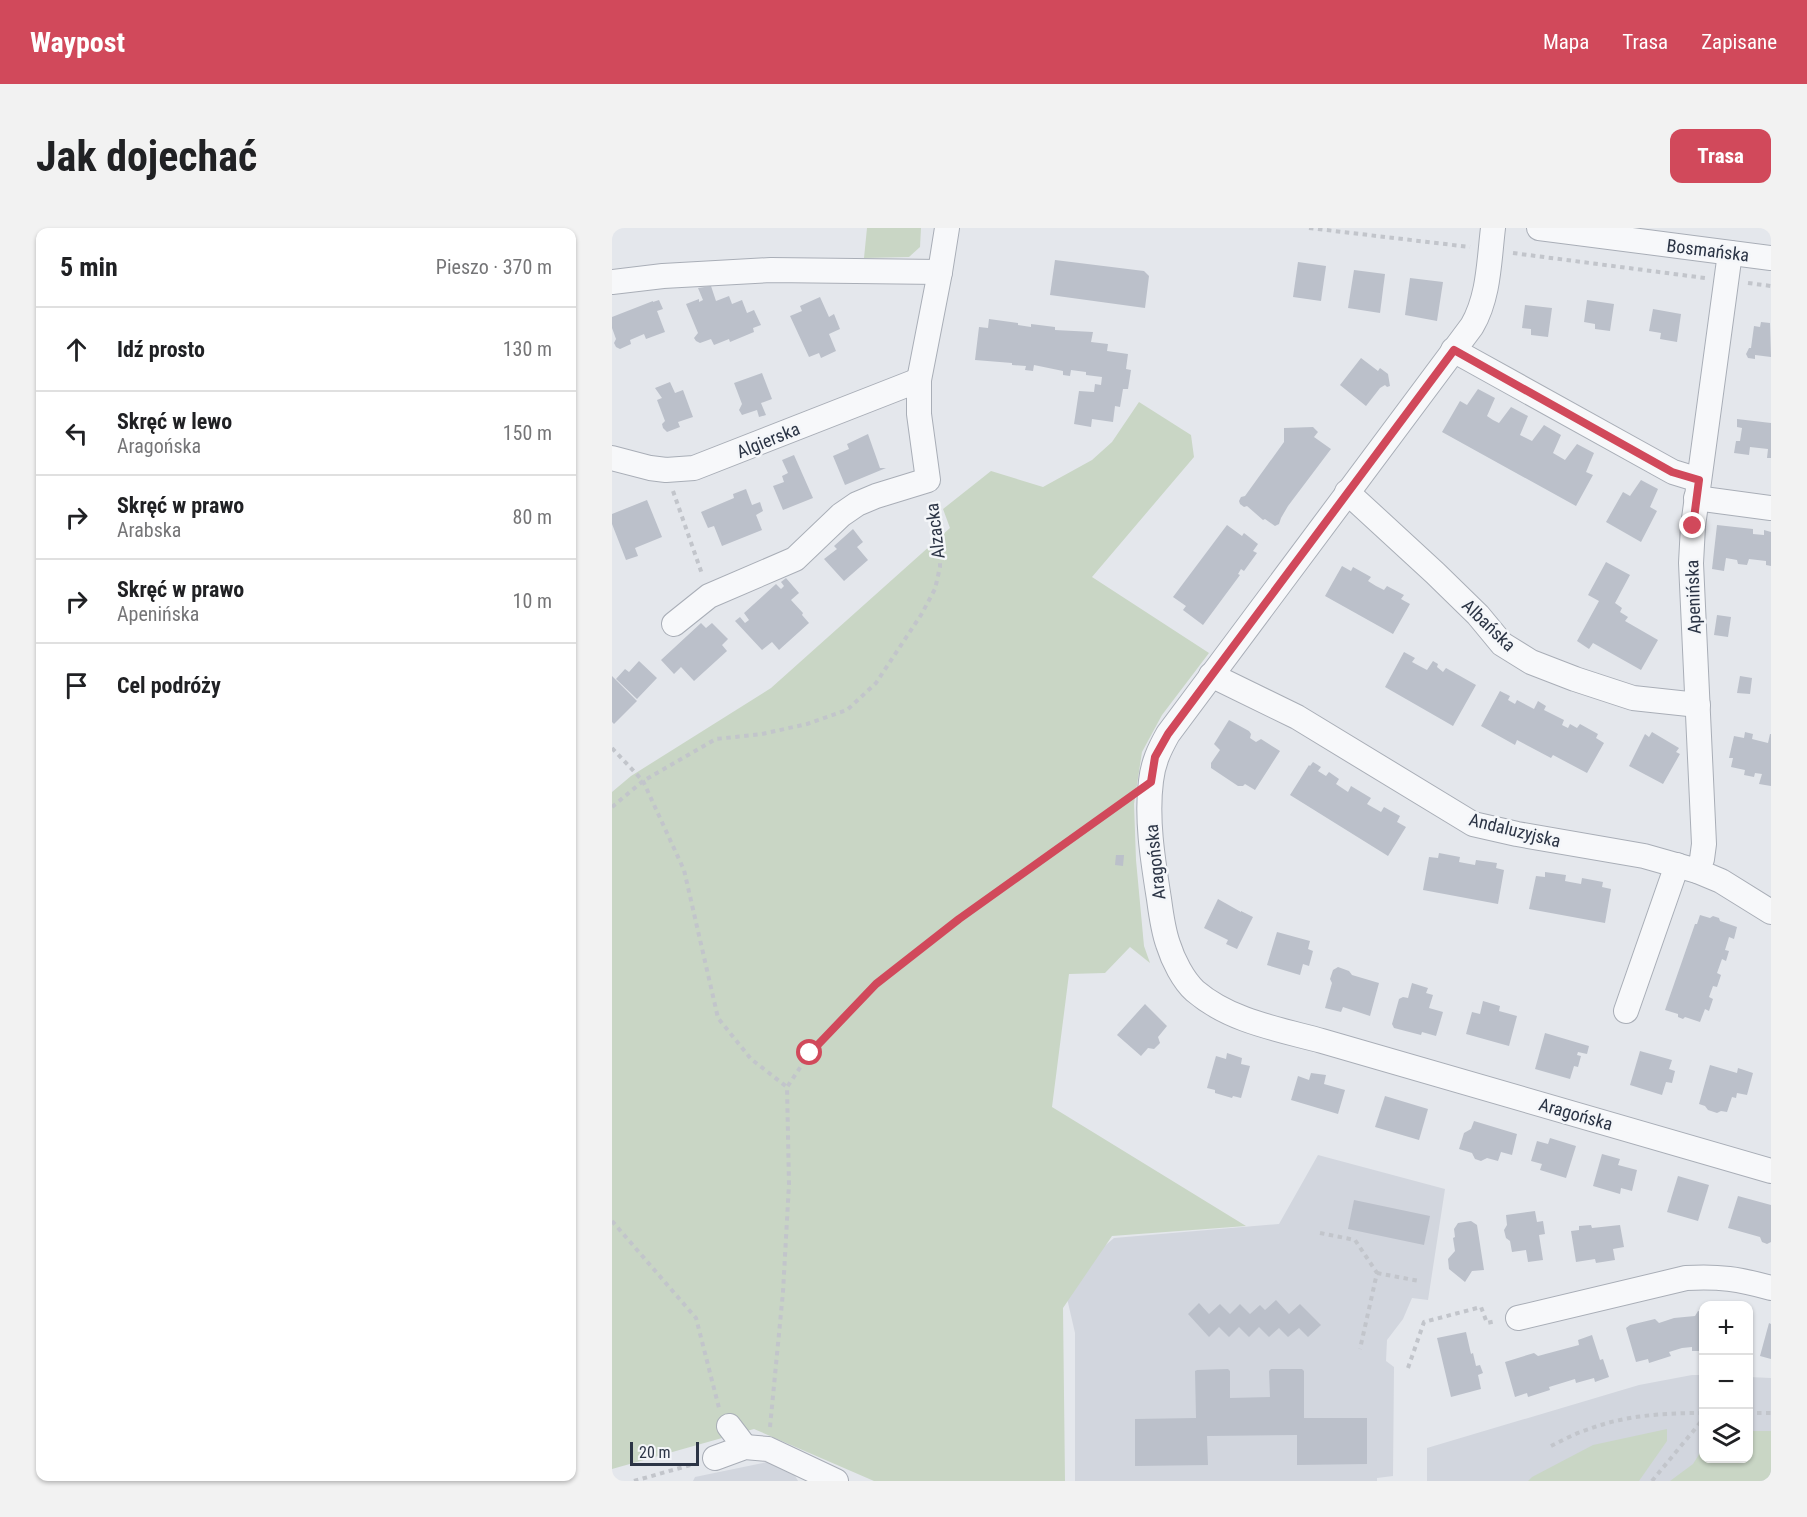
<!DOCTYPE html>
<html lang="pl">
<meta charset="utf-8">
<style>
:root{--surface:#fff;--page:#f2f2f2;--text:#202124;--muted:#757577;--line:#e0e0e0;--accent:#d1495b}
body{margin:0;font-family:"Roboto Condensed",sans-serif;background:var(--page);color:var(--text)}
.controls{position:absolute;right:18px;bottom:18px;display:grid;overflow:hidden;border-radius:12px;box-shadow:0 2px 4px #0004}
.controls button{width:54px;height:54px;display:grid;place-items:center;padding:0;border:0;border-bottom:2px solid var(--line);background:var(--surface);color:var(--text);font:30px sans-serif}
.scale{position:absolute;left:18px;bottom:15px;width:69px;box-sizing:border-box;padding-left:6px;border:3px solid #2b3445;border-top:0;font-size:16px;line-height:21px;white-space:nowrap;color:#2b3445;-webkit-text-stroke:4px #f4f6f9;paint-order:stroke}
.stop{position:absolute;width:18px;height:18px;margin:-14px;border:4px solid #d1495b;border-radius:50%;background:#fff}
.stop.end{background:#d1495b;border-color:#fff;box-shadow:0 2px 6px #0008}
.list{margin:0;padding:0;list-style:none}
h2{display:flex;justify-content:space-between;align-items:center;height:78px;margin:0;padding:0 24px;font-size:26px}
h2 small{font-size:20px;font-weight:400;color:var(--muted)}
.list li{display:grid;grid-template-columns:39px 1fr auto;gap:18px;align-items:center;box-sizing:border-box;height:84px;padding:0 24px;border-top:2px solid var(--line)}
.list b{display:block;font-size:22px;white-space:nowrap}
.list p{margin:0;font-size:20px;white-space:nowrap;color:var(--muted)}
.list em{font-size:20px;font-style:normal;color:var(--muted)}
.icon{flex:none;width:33px;height:33px;fill:none;stroke:currentColor;stroke-width:2;stroke-linecap:round;stroke-linejoin:round}
.map{position:relative;flex:none;width:1159px;height:1253px;overflow:hidden;border-radius:12px}
header{display:flex;align-items:center;gap:36px;box-sizing:border-box;height:84px;padding:0 30px;background:var(--accent);color:#fff}
header strong{font-size:28px}
nav{display:flex;gap:33px;margin-inline-start:auto;font-size:21px}
.intro{display:flex;align-items:center;justify-content:space-between;box-sizing:border-box;height:144px;padding:0 36px}
h1{margin:0;font-size:42px}
.button{padding:15px 27px;border-radius:12px;background:var(--accent);color:#fff;font-size:21px;font-weight:700}
main{display:flex;gap:36px;padding:0 36px}
aside{flex:1;background:var(--surface);border-radius:12px;box-shadow:0 2px 4px #0004}
.map>svg:first-child{display:block}
.built{fill:#d2d6de}
.green{fill:#c9d6c5}
.building{fill:#bbc0ca}
.lines{fill:none;stroke-linecap:round;stroke-linejoin:round}
.minor-casing{stroke:#a9aeb7;stroke-width:26}
.path{stroke:#c2c5cb;stroke-width:4;stroke-dasharray:4.5 4.5;stroke-linecap:butt}
.minor{stroke:#f7f8fa;stroke-width:24}
.route{stroke:#d1495b;stroke-width:8}
.labels{text-anchor:middle;dominant-baseline:central;stroke-width:5;stroke-linejoin:round;paint-order:stroke}
.street-label{font-size:18px;fill:#2b3445;stroke:#f4f6f9}
</style>
<header>
<strong>Waypost</strong>
<nav><a>Mapa</a><a>Trasa</a><a>Zapisane</a></nav>
</header>
<div class="intro"><h1>Jak dojechać</h1><a class="button">Trasa</a></div>
<main>
<aside>
<h2>5 min<small>Pieszo · 370 m</small></h2>
<ul class="list">
<li><svg class="icon" aria-label="ahead" viewBox="0 0 24 24"><path d="M12 20V5M6 11l6-6 6 6"/></svg><div><b>Idź prosto</b></div><em>130 m</em></li>
<li><svg class="icon" aria-label="left" viewBox="0 0 24 24"><path d="M17 20v-9H6M10 6l-5 5 5 5"/></svg><div><b>Skręć w lewo</b><p>Aragońska</p></div><em>150 m</em></li>
<li><svg class="icon" aria-label="right" viewBox="0 0 24 24"><path d="M7 20v-9h11M14 6l5 5-5 5"/></svg><div><b>Skręć w prawo</b><p>Arabska</p></div><em>80 m</em></li>
<li><svg class="icon" aria-label="right" viewBox="0 0 24 24"><path d="M7 20v-9h11M14 6l5 5-5 5"/></svg><div><b>Skręć w prawo</b><p>Apenińska</p></div><em>10 m</em></li>
<li><svg class="icon" aria-label="arrive" viewBox="0 0 24 24"><path d="M6 21V4h12l-3 4 3 4H6"/></svg><div><b>Cel podróży</b></div></li>
</ul>
</aside>
<div class="map">
<svg width="1159" height="1253" viewBox="0 0 1159 1253">
<rect width="100%" height="100%" fill="#e4e7ec"/>
<!-- built -->
<g class="built">
<path d="M706,927l127,34 -17,111 -16,-2 -9,21 -16,21 -1,21 8,6 -1,109 -16,2v3h-302v-148l-12,-52 51,-43 165,-14z"/>
<path d="M1080,1147h11l1,83h44l1,-81 22,1v103h-344v-33l212,-63z"/>
<path d="M155,1234l26,10 5,9h-105l2,-4z"/>
</g>
<!-- green -->
<g class="green">
<path d="M255,0h54l-1,19 -11,10 -45,1z"/>
<path d="M527,174l52,33 3,22 -102,120 117,76 -47,62 -20,37 -8,52 2,56 8,86 6,17 -20,-16 -25,26 -36,1 -17,133 194,119 -134,10 -49,72 2,173h-191l-120,-52 -142,40v-677l19,-16 140,-88 179,-160 -7,-19 48,-38 52,16 49,-27 20,-18z"/>
<path d="M1055,1201v12l-28,40h-111l4,-4 61,-32z"/>
<path d="M1137,1203h22v50h-101l23,-17 10,-16 1,10h44z"/>
</g>
<!-- building -->
<g class="building">
<path d="M443,32l89,11 5,5 -4,32 -95,-13z"/>
<path d="M686,34l28,4 -5,35 -28,-4z"/>
<path d="M742,42l31,4 -5,39 -32,-5z"/>
<path d="M798,50l33,4 -6,39 -32,-6z"/>
<path d="M99,58l5,15 13,-5 3,8 10,-4 5,13 7,-3 7,15 -8,3 1,4 -24,10 -1,-3 -15,6 -3,-6 -11,4 -4,-2 -2,-3 4,-5 -12,-29 13,-5v3l4,-2 -5,-12z"/>
<path d="M208,69l9,20 5,-3 6,15 -11,5 7,17 -15,7 -2,-5 -10,4 -19,-41 12,-5 -2,-5z"/>
<path d="M47,72l4,9 -6,2 8,21 -19,7 -2,-5 -14,6 1,4 -11,5 -4,-2 -2,-4 2,-4 -4,-11v-11l41,-16v1z"/>
<path d="M975,72l27,4 -4,27 -15,-2v-5l-11,-2z"/>
<path d="M913,77l27,3 -4,29 -17,-2v-6l-9,-1z"/>
<path d="M1041,81l28,5 -4,28 -17,-3 1,-6 -12,-2z"/>
<path d="M377,91l29,4v2l13,2v-3l24,3v3l38,2 -2,10 17,2 -1,7 21,3 -2,15 5,1 -3,19h-5l-3,18 -5,-1 -2,16 -21,-3 -1,8 -17,-3 5,-33 15,1 1,-8 6,1 1,-8 -16,-2v-3l-15,-2 -1,6 -7,-1v-4l-29,-6 -1,6 -8,-1 1,-4 -14,-1v-2l-37,-3 4,-33 9,1z"/>
<path d="M1149,94l9,1 1,34 -16,-2v4l-7,-1 -2,-4 3,-6h2l3,-22 6,1z"/>
<path d="M749,130l17,13 2,-3 8,6 2,12 -3,1 -2,-2 -5,3 -14,18 -26,-21z"/>
<path d="M150,145l10,26 -11,4 5,12 -7,2 -2,-7 -15,5 -3,-5 3,-6 -8,-21z"/>
<path d="M58,154l5,11 8,-3 10,27 -15,5 2,5 -13,5 -4,-4 -1,-4 3,-3 -8,-21 5,-2 -7,-10z"/>
<path d="M866,161l17,9 -8,18 6,4 6,3 12,-16 17,9 -8,19 12,6 12,-16 17,10 -8,18 12,7 12,-16 17,9 -8,19 7,3 -17,31 -134,-74 18,-31 7,4z"/>
<path d="M1125,191l34,4v35h-4l1,-9 -18,-2 -1,8 -15,-2 2,-12h4l2,-13 -5,-1z"/>
<path d="M701,199l5,5 -4,5 17,12 -43,57 -7,12 -2,6 -4,2 -10,-7 -2,1 -16,-14 -3,1 -4,-3 -1,-3 2,-4 4,-1 39,-54v-14z"/>
<path d="M256,206l12,34h6l-41,17 -12,-29 16,-7 -2,-5z"/>
<path d="M182,227l19,43 -30,12 -10,-24 11,-4 -2,-6 6,-3 -6,-13z"/>
<path d="M1029,252l17,9 -8,18 7,4 -16,31 -35,-20 17,-30 7,4z"/>
<path d="M134,261l6,16 8,-3 3,9 -7,4 6,15 -40,16 -8,-20 -6,2 -7,-16 33,-14 -1,-4z"/>
<path d="M35,272l15,37 -27,11 3,8 -12,4 -14,-36v-10z"/>
<path d="M615,297l15,11 2,-3 14,11 -5,7 4,2 -13,18 -3,-2 -3,5 2,1 -37,50 -20,-15 3,-4 -13,-9z"/>
<path d="M1105,297l36,4v5l11,1v-5l7,2v34l-5,-1v-4l-17,-2 -2,6 -9,-1 -1,-4 -11,-2 -2,13 -12,-2z"/>
<path d="M241,301l10,13 -6,5 11,13 -24,21 -20,-22 13,-10 -3,-3z"/>
<path d="M994,334l24,13 -15,28 7,5 -2,4 8,5 -3,4 33,19 -17,30 -48,-27 -4,6 -12,-8 22,-40 -11,-6z"/>
<path d="M730,338l9,5 2,-4 18,10 -3,4 8,5 8,4 3,-4 17,9 -3,4 9,5 -17,30 -68,-38z"/>
<path d="M174,350l13,15 -8,7 12,13 -1,2 7,8 -30,27 -7,-8 -10,8 -27,-29 5,-4 5,6 4,-3 -5,-7 32,-29 5,5 3,-3 -3,-4z"/>
<path d="M1105,387l14,2 -3,20 -14,-2z"/>
<path d="M89,395l5,5 6,-5 16,16 -6,6 5,6 -33,30 -13,-14 -7,7 -13,-14z"/>
<path d="M792,424l11,6 -3,4 15,8 6,-9 5,3 -1,3 6,5 3,-4 30,17 -23,41 -68,-39z"/>
<path d="M27,433l18,17 -20,21 -21,-20 9,-10 4,3z"/>
<path d="M0,448l25,25 -23,23 -2,-2z"/>
<path d="M1128,448l12,2 -2,16 -13,-1z"/>
<path d="M888,463l10,5 -2,4 7,4 2,-4 17,9 4,-8 8,5 -2,4 20,10 -2,5 6,3 2,-4 7,4 3,-4 18,10 -2,4 8,5 -17,30 -34,-18 -2,3 -34,-18 -2,5 -34,-19z"/>
<path d="M617,492l20,11 2,3 -1,4 6,4 5,-3 19,12 -25,39 -10,-6 -2,2h-5l-27,-18v-5l9,-13 -6,-6z"/>
<path d="M1040,504l27,16 -3,4 4,2 -17,30 -34,-18 16,-32 4,3z"/>
<path d="M1133,504l8,2 -1,5 16,4 2,-9h1v52l-12,-2 3,-10 -7,-1 -1,4 -10,-2 1,-5 -14,-3 2,-9h-4l5,-22 10,2z"/>
<path d="M701,534l8,5 -3,4 8,5 3,-4 10,7 -3,5 12,8 3,-6 20,12 -4,6 14,8 3,-5 16,9 -3,6 9,5 -18,29 -98,-61 19,-30 1,1z"/>
<path d="M827,625l21,4 -1,5 16,3 1,-5 21,3 -1,5 8,2 -6,34 -75,-14 6,-33 9,1z"/>
<path d="M504,627h8l-1,11 -8,-1z"/>
<path d="M933,644l21,3 -1,6 5,1 11,2 1,-6 21,4 -1,5 9,2 -6,34 -76,-14 7,-33 9,1z"/>
<path d="M606,671l23,13v-1l12,6 -16,32 -11,-5 2,-4 -24,-12z"/>
<path d="M1088,687l10,3 3,-2 6,2 1,3 17,6 -3,12 -5,-2 -4,13 4,1 -3,10 -4,-2 -5,14 4,2 -4,12 -4,-1 -4,11 4,2 -4,12 -4,-2 -5,13 -15,-5 -2,2 -5,-2v-3l-13,-4 30,-86h2z"/>
<path d="M665,704l33,9 -2,8 5,2 -4,15 -6,-2 -3,11 -33,-10z"/>
<path d="M726,739l11,4 3,4 27,8 -9,33 -27,-9 -2,5 -16,-4 7,-25 -2,-4 3,-9z"/>
<path d="M800,755l16,5 -2,5 7,2 -4,13 14,4 -7,24 -14,-4 -1,3 -27,-7 -2,-4 7,-25 4,-2 5,1z"/>
<path d="M871,773l17,5 -1,5 18,5 -8,30 -43,-12 6,-22 8,2z"/>
<path d="M533,776l22,22 -9,11 2,6 -6,6 -6,-1 -7,8 -24,-21z"/>
<path d="M933,805l44,13 -2,8 -9,-2 -1,3 4,1 -3,11 -4,-1 -4,13 -35,-10z"/>
<path d="M1028,823l32,9 -3,9 6,2 -3,12 -6,-1 -4,13 -32,-10z"/>
<path d="M615,825l15,5 -1,6 9,2 -9,32 -8,-2 -1,2 -17,-5v-3l-8,-2 9,-32 10,3z"/>
<path d="M1098,837l27,8 1,-5 15,5 -6,22 -10,-2 -1,5 -4,-1 -5,15 -6,-1 -4,2 -9,-3 -3,-4 -6,-2z"/>
<path d="M699,845l15,2 -2,9 21,6 -7,24 -47,-14 7,-24 11,4z"/>
<path d="M773,868l43,13 -9,31 -44,-13z"/>
<path d="M862,893l43,13 -5,21 -11,-3 -3,9 -11,-3 -6,3 -6,-2 -3,-6 -13,-4 5,-16 7,-4z"/>
<path d="M938,910l26,8 -10,32 -26,-8 2,-6 -11,-3 6,-20 11,3z"/>
<path d="M990,926l18,5 -2,6 19,5 -5,21 -11,-3 -1,6 -27,-8z"/>
<path d="M1066,948l31,9 -11,36 -31,-9z"/>
<path d="M1126,968l33,9v37l-4,2 -5,-2 -2,-5 -32,-9z"/>
<path d="M742,972l76,16 -6,29 -76,-16z"/>
<path d="M923,983l2,11 6,-1 2,13 -6,1 4,25 -15,2 -2,-12 -14,2 -2,-11 -4,-3 -2,-8 3,-5 -1,-10z"/>
<path d="M859,993l6,4 7,45 -12,1 -7,11 -16,-13 -1,-10 7,-8 -2,-13 2,-1 -1,-8 4,-6z"/>
<path d="M979,997l1,3 28,-3 4,22 -11,2 2,11 -19,3 -1,-4 -19,3 -5,-31 8,-1v-4z"/>
<path d="M664,1072l13,14 11,-10 21,21 -13,12 -9,-9 -11,9 -9,-9 -10,9 -10,-10 -10,10 -10,-10 -10,10 -10,-10 -10,10 -21,-23 11,-11 10,11 11,-10 10,10 10,-10 10,10 10,-9 5,5z"/>
<path d="M1086,1083l6,1v39h-12v-4l-10,1 -13,4 2,4 -22,7 -1,-4 -12,3 -10,-34 4,-3 25,-6 4,4 15,-5 21,-2z"/>
<path d="M1157,1095l2,1v35l-11,-3z"/>
<path d="M854,1104l5,22 2,-1 3,13 4,-1 3,8 -5,2 3,14 -30,8 -14,-59z"/>
<path d="M980,1107l8,25 3,-1 6,18 -14,5 -1,-4 -18,5 -1,-4 -26,8 1,3 -22,7 -1,-4 -12,4 -10,-35 29,-9 4,3 41,-11 -1,-5z"/>
<path d="M616,1141l2,2v27l40,-1 -1,-26 2,-2h31l2,2v47h63v46l-70,1v-30l-90,1 1,29 -73,1v-47l61,-1 -1,-47 2,-1z"/>
</g>
<g class="lines">
<!-- minor casing -->
<g class="minor-casing">
<g id="minor">
<path d="M881,0c-4,33 -4,69 -21,98l-304,408c-9,16 -15,29 -17,47 -5,38 2,80 8,118 2,15 4,31 9,45 5,16 15,36 27,47 35,30 83,38 127,50l449,130"/>
<path d="M927,0l232,30"/>
<path d="M0,54l51,-6 108,-6 169,2"/>
<path d="M841,122l220,122 26,8"/>
<path d="M0,230l38,10 16,2 28,-2 225,-88"/>
<path d="M735,264l88,81 43,42 24,29 29,18 44,17 58,19 65,7"/>
<path d="M1084,270l75,10"/>
<path d="M62,396l35,-28 86,-37 46,-44 16,-11 19,-8 52,-16 -9,-66v-34l21,-108 7,-44"/>
<path d="M599,447l86,42 176,107 44,10 127,22 53,15 24,10 50,31"/>
<path d="M1085,643l5,-12 2,-15 -13,-281 2,-37 37,-273"/>
<path d="M1014,783l51,-146"/>
<path d="M906,1090l168,-40c33,-2 53,1 85,10"/>
<path d="M117,1198l16,21"/>
<path d="M103,1230l30,-11 23,2 68,32"/>
</g>
</g>
<!-- path -->
<g class="path">
<path d="M697,0l161,19"/>
<path d="M901,25l192,25"/>
<path d="M1136,55l23,3"/>
<path d="M61,263l29,83"/>
<path d="M0,520l31,33 41,89 34,148 33,41 36,28"/>
<path d="M0,579l31,-26 73,-42 46,-5 45,-10 40,-14 29,-27 45,-68 14,-26 5,-22v-26l-7,-39"/>
<path d="M0,993l84,97 23,90"/>
<path d="M708,1005l35,7 22,33 -17,76"/>
<path d="M765,1045l42,8"/>
<path d="M796,1140l16,-46 57,-15 6,16 9,-2"/>
<path d="M1136,1185h23"/>
<path d="M158,1199l13,-135 6,-108 -2,-97 23,-34 65,-69 84,-65 169,-121"/>
<path d="M939,1218c12,-6 25,-13 38,-17 37,-14 76,-16 115,-16"/>
<path d="M22,1253l60,-17"/>
<path d="M1040,1253l52,-63"/>
</g>
<!-- minor -->
<use href="#minor" class="minor"/>
</g>
<g class="lines">
<!-- route -->
<path class="route" d="M198,825l66,-69 83,-65 192,-137 4,-25 13,-23 286,-384 218,122 27,8 -6,46"/>
</g>
<g class="labels">
<!-- street labels -->
<g class="street-label">
<text transform="translate(1096 22) rotate(7)">Bosmańska</text>
<text transform="translate(156 212) rotate(-22)">Algierska</text>
<text transform="translate(323 303) rotate(-97)">Alzacka</text>
<text transform="translate(1081 369) rotate(-92)">Apenińska</text>
<text transform="translate(877 397) rotate(44)">Albańska</text>
<text transform="translate(903 602) rotate(14)">Andaluzyjska</text>
<text transform="translate(543 634) rotate(-96)">Aragońska</text>
<text transform="translate(964 886) rotate(16)">Aragońska</text>
</g>
</g>
</svg>
<div class="controls">
<button>+</button>
<button>−</button>
<button><svg class="icon" aria-label="layers" viewBox="0 0 24 24"><path d="M12 4l9 5-9 5-9-5zM3 14l9 5 9-5"/></svg></button>
</div>
<div class="scale">20 m</div>
<div class="stop" style="left:198px;top:825px"></div>
<div class="stop end" style="left:1081px;top:298px"></div>
</div>
</main>
